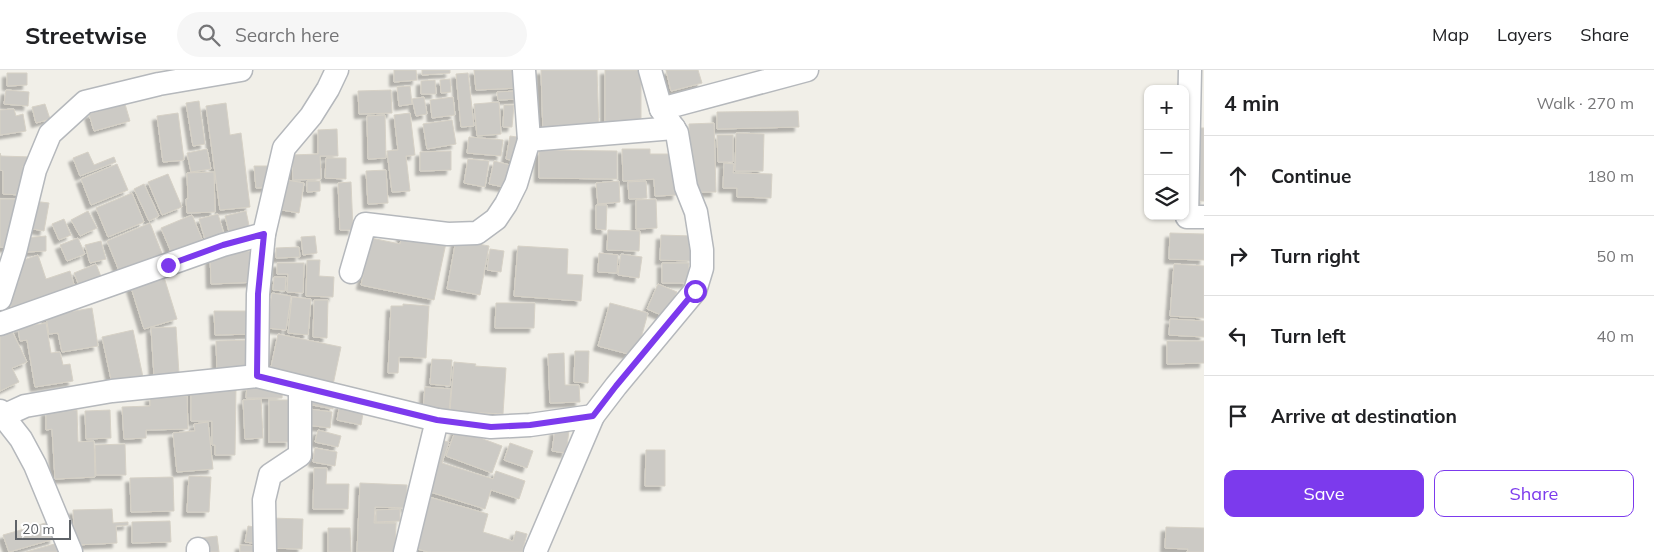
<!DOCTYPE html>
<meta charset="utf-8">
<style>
:root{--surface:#fff;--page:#f6f6f6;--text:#202124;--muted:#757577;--line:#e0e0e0;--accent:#7c3aed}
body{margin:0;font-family:Mulish,sans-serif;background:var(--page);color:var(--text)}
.controls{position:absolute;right:15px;top:15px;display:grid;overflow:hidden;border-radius:10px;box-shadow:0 1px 4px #0004}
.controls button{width:45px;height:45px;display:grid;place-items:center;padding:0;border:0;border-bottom:1px solid var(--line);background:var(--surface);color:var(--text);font:25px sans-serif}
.scale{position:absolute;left:15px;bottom:12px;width:56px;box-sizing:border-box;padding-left:5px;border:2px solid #5f6368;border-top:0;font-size:14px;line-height:18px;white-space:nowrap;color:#5f6368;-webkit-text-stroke:4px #fff;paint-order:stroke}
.stop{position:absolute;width:15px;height:15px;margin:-11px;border:4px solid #7c3aed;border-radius:50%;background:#fff}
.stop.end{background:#7c3aed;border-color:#fff;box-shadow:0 1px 5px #0008}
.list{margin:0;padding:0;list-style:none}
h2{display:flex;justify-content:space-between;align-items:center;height:65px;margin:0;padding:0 20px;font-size:21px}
h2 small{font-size:16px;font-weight:400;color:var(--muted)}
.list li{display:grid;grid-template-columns:32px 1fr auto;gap:15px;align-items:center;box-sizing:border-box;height:80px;padding:0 20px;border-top:1px solid var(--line)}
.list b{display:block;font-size:19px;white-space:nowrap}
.list em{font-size:16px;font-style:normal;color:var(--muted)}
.actions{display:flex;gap:10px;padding:15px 20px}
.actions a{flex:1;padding:11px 0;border:1px solid var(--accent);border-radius:10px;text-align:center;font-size:18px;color:var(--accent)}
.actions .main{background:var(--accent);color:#fff}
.icon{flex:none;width:28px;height:28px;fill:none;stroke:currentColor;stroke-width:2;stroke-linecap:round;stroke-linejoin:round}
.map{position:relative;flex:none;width:1204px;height:482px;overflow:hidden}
header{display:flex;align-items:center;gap:30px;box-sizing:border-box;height:70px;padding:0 25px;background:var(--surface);border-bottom:1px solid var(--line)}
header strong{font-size:24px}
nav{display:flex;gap:28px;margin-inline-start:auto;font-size:18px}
.search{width:350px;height:45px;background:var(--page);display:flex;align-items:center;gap:12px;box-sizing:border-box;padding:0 18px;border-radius:28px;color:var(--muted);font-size:19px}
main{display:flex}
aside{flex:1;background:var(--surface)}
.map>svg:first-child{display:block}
.building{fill:#cccac5;stroke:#d6d1c6;filter:url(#shadow)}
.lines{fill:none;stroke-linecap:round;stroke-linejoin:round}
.minor-casing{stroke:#b5b8bc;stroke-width:25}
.minor{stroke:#fff;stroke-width:22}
.route{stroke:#7c3aed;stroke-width:6}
</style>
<header>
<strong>Streetwise</strong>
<div class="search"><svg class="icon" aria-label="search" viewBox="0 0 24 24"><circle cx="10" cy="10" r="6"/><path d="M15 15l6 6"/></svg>Search here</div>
<nav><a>Map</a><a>Layers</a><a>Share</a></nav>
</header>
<main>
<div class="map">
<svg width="1204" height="482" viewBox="0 0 1204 482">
<defs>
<filter id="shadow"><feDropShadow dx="-4.5" dy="4.5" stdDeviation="1" flood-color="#0004"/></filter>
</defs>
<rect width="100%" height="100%" fill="#f1efe8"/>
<!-- building -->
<g class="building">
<path d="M394,0h22l1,10 -23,2z"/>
<path d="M422,0h28v3l-28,2z"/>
<path d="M474,0h43l2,18 -43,2z"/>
<path d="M541,0h56l2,63 -56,1z"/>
<path d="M605,0h36v61l-36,-1z"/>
<path d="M666,0h32l4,13 -31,8z"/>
<path d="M7,3h20v12l-20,1z"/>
<path d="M468,3l6,53 -13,1 -5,-53z"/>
<path d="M450,9l1,13 -10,1 -1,-13z"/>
<path d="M435,10l1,14h-15v-13z"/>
<path d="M410,16l2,18 -13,2 -2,-19z"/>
<path d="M6,20l23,2 -1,14 -24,-2z"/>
<path d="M391,20l1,23 -33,1 -1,-23z"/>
<path d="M518,21l1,8 -21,1 -1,-8z"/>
<path d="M424,27l3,17 -11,2 -4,-17z"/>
<path d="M453,27l2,18 -23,3 -2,-18z"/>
<path d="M199,31l6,43 -12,2 -7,-43z"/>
<path d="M499,32l2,32 -24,2 -3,-32z"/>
<path d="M226,33l4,32 11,-2 9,74 -30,3 -14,-104z"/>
<path d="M45,34l5,15 -14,4 -4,-16z"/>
<path d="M125,34l5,17 -36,10 -5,-17z"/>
<path d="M504,35h10l-2,22h-9z"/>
<path d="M14,39l2,7 7,-2 3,17 -26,4v-25z"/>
<path d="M798,41l1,16 -82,2v-17z"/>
<path d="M178,43l6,47 -21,2 -6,-46z"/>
<path d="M410,43l5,42 -9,1 4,35 -18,1 -5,-41 11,-1 -4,-35z"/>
<path d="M385,45l1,43 -18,1 -1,-43z"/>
<path d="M452,50l4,24 -29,5 -4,-25z"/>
<path d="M714,53l2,69h-25l-2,-68z"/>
<path d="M1198,58h6v73h-5z"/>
<path d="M337,59l1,27h-18l1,23 -28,1 -1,-25 26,-1v-24z"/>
<path d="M736,63l28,1 -1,37h-28z"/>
<path d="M717,65h16v27h-15z"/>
<path d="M510,66l14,2 -4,24 -14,-3z"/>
<path d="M469,67l34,3 -2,16 -34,-3z"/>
<path d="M207,79l4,20 -20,3 -4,-19z"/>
<path d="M622,79h28v5h26l1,41 -22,1 -1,-17 -31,2z"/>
<path d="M539,80l78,1v28l-78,-1z"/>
<path d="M451,81v19l-31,1v-19z"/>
<path d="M88,82l6,13 20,-8 2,5 -36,14 -7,-18z"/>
<path d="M0,83l1,3 31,1v10l-9,-1 -1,29 -19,-1v-23l-3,-1z"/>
<path d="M326,88h20v21l-21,-1z"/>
<path d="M468,89l21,2 -4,26 -21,-4z"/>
<path d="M494,91l20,5 -5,22 -20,-4z"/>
<path d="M724,93l10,1 -1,9 39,1 -1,24 -34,-1v-9h-14z"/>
<path d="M117,94l11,26 -37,15 -10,-26z"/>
<path d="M254,96h15l1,21 -14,1z"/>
<path d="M386,100l2,33 -20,1 -2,-33z"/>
<path d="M214,102l1,40 -28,1 -1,-14h2l-1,-26z"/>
<path d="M168,104l14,33 -20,8 -14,-33z"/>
<path d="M287,110l17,3 -5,30 -17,-3z"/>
<path d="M307,111h13v10l-13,1z"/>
<path d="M619,111l1,21 -22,2 -2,-21z"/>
<path d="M646,111l1,17 -18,1 -1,-17z"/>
<path d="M351,112l2,48h-13l-2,-47z"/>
<path d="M144,114l15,32 -10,5 -15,-32z"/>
<path d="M132,123l12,29 -36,15 -12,-29z"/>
<path d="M0,129h17l-3,49 -14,-1z"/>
<path d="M656,129l1,29 -21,1v-29z"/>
<path d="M33,131l16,2 -5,28 -16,-3z"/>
<path d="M596,135h11l-1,25 -10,-1z"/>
<path d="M88,141l9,17 -17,8 -9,-16z"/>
<path d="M246,141l5,24 -20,5 -6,-24z"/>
<path d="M218,144l7,24 -19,5 -7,-24z"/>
<path d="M192,145l13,31 -31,13 -13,-31z"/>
<path d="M64,149l7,16 -12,5 -7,-16z"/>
<path d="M150,153l15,38 -43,17 -15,-37z"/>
<path d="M608,160l32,1 -1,20 -32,-1z"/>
<path d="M1170,163l34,1v26l-35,-1z"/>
<path d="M402,164l44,9 -12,57 -73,-15 10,-47 29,6z"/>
<path d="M661,165l32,1 -1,25 -32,-1z"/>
<path d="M46,166v15l-21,1 -1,-14z"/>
<path d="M315,166l2,17 -14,2 -2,-18z"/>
<path d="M78,168l7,16 -18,7 -7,-16z"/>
<path d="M456,170l33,6 -9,49 -33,-6z"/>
<path d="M101,171l5,18 -16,4 -5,-18z"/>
<path d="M518,176l50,3 -1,25 16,1 -2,26 -67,-5z"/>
<path d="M299,177l1,10 -24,1v-10z"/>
<path d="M490,179l14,2 -3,21 -14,-2z"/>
<path d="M257,181l1,31 -47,2 -1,-31z"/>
<path d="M599,183l19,2 -1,18 -19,-1z"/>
<path d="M621,184l21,3 -3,21 -21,-3z"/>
<path d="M38,185l8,24 24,-8 7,23 -63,21 -7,-21 4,-10 8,-2 -4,-10v-9z"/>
<path d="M307,190h13l-1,16 15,1 -1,20 -27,-1z"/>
<path d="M277,193h27l-1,30 -16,-1 1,-18h-11z"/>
<path d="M662,193h27l-1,20h-26z"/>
<path d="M96,194l8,20 -22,9 -8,-20z"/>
<path d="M1174,194l30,2v52l-34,-2z"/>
<path d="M163,204l14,45 -33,10 -14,-45z"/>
<path d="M274,207h12l-1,14 -12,-1z"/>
<path d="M658,214l19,8 -11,25 -19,-8z"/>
<path d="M272,223l19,3 -5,34 -19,-2z"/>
<path d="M292,227l19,2 -3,36 -20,-2z"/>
<path d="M314,230h14l-1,38 -14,-1z"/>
<path d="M496,233h39l-1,25h-39z"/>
<path d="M610,233l38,10 -12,43 -38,-10z"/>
<path d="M403,234l26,2 -3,52 -27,-1 -1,16h-10l3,-67h12z"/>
<path d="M92,238l6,38 -36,6 -4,-19 -9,1 -3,-18z"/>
<path d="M214,241h40v23l-39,1z"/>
<path d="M1170,249l34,2v16l-35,-2z"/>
<path d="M46,253l5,30 9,-1 3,13 7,-1 3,17 -38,6 -8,-47 -7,1 -2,-13z"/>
<path d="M176,257l3,47 -25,2 -3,-48z"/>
<path d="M11,259l16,33 -15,6 7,14 -19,9v-57z"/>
<path d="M133,260l10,47 -31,7 -10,-47z"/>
<path d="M278,264l63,13 -8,38 -63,-13z"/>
<path d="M253,270v31l-36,1 -1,-31z"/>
<path d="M1167,271h37v22l-37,1z"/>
<path d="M575,281h14l-1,32 -14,-1z"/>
<path d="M564,283l1,32h14l1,17 -30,1 -2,-49z"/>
<path d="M432,289l20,1 -2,26 -20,-2z"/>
<path d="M454,292l22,2 -1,2 31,2 -3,46 -53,-3z"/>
<path d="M191,316l45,1 -1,68h-20v-10h-3v-24h-21z"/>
<path d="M247,316l36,1 -1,11h-36z"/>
<path d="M425,317l26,2 -2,23 -26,-2z"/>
<path d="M187,326l1,33 -42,1v8l-22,1 -2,-32 28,-1v-9z"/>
<path d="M309,326l25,6 -1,7 -26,-5z"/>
<path d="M261,329l2,39 -18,1 -2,-39z"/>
<rect x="269" y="330" width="21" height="42"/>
<path d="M340,334l24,4 -3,17 -24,-5z"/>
<path d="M309,339l23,3 -2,16 -23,-3z"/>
<path d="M77,340l1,32 16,-1 1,36 -40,2 -3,-50 -6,1v-19z"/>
<path d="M110,340l1,28 -25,1 -1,-28z"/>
<path d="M208,352l5,47 -36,3 -4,-39 22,-2 -1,-7z"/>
<path d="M456,359l46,17 -10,27 -46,-17z"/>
<path d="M318,360l23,6 -3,11 -23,-5z"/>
<path d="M555,360l14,1 -3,22 -14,-2z"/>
<path d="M440,370l9,2 -7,21 51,16 3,-8 29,10 -6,18 -28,-9 -6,19 -61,-19z"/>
<path d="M510,373l23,8 -6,17 -23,-8z"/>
<path d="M125,374l1,31h-30l-1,-30z"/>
<path d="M315,378l22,4 -2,14 -22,-4z"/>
<path d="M646,380h19v36h-20z"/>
<path d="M314,398h13l-1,16h23l-1,25h-35z"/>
<path d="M189,406l22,1 -2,35h-22z"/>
<path d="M173,407l1,34 -43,1 -1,-34z"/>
<path d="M360,413l47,2 -1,23 -31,-1 -1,16h22l-1,29h-38z"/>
<path d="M422,425l66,19 -5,18 30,9 3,-10 11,3 -5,18h-94l-21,-6z"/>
<path d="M112,439l1,14 15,-1v3l-12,1 1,17 -42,2 -2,-35z"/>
<path d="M400,439v12l-24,1v-12z"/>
<path d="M271,448l32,1 -1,30 -32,-1z"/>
<path d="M170,451l1,21 -39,1v-21z"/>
<path d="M49,452l5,17 -45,13 -6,-17z"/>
<path d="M248,456l14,2 -2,16 -15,-2z"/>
<path d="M1166,457l38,1v24h-17l1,-3 -23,-1z"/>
<path d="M328,458h22l1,24h-23z"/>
<path d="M217,466l2,16h-17l-2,-14z"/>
<path d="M58,473l3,9h-35z"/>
<path d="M240,475l23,1 -1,6h-22z"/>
</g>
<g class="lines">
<!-- minor casing -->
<g class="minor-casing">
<g id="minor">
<path d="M524,0l5,70"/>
<path d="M650,0l11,39"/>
<path d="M1190,0l-3,147h17"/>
<path d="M351,202l14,-48 83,10 29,-1 19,-14 10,-15 10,-20 13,-44 145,-12"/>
<path d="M0,229l15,-47 20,-82 15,-36 35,-32 74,-18 82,-14"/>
<path d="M0,254l223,-79 41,-11"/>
<path d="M257,306l1,-82 6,-60 20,-86 27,-32 17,-27 9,-19"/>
<path d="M0,341l3,5 22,-10 87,-15 145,-15 180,44 54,7 39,-2 63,-9 -58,136"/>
<path d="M3,346l18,23 14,26 36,87"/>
<path d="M593,346l23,-30 79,-95 7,-23v-18l-6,-38 -10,-25 -9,-54 -16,-24 146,-39"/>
<path d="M198,479v3"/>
<path d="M265,482l-1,-52 6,-25 30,-20v-68"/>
<path d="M405,482l32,-132"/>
</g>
</g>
<!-- minor -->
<use href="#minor" class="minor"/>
</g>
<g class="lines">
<!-- route -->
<path class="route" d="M168,195l55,-20 41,-11 -6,60 -1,82 180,44 54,7 39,-2 63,-9 23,-30 79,-95"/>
</g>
</svg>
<div class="controls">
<button>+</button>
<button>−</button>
<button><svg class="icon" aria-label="layers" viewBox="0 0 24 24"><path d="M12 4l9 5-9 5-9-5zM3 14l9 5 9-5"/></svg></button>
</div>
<div class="scale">20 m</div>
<div class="stop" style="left:695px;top:221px"></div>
<div class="stop end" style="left:168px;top:195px"></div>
</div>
<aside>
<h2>4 min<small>Walk · 270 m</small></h2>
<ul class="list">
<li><svg class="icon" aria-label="ahead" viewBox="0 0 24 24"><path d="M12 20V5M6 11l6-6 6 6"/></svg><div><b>Continue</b></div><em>180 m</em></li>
<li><svg class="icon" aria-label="right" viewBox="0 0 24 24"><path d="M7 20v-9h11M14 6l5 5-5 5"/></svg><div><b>Turn right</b></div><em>50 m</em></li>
<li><svg class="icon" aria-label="left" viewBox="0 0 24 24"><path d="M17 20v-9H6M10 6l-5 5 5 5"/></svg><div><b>Turn left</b></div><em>40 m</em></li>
<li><svg class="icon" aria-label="arrive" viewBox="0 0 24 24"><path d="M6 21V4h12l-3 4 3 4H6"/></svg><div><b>Arrive at destination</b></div></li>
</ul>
<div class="actions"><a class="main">Save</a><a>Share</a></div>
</aside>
</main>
